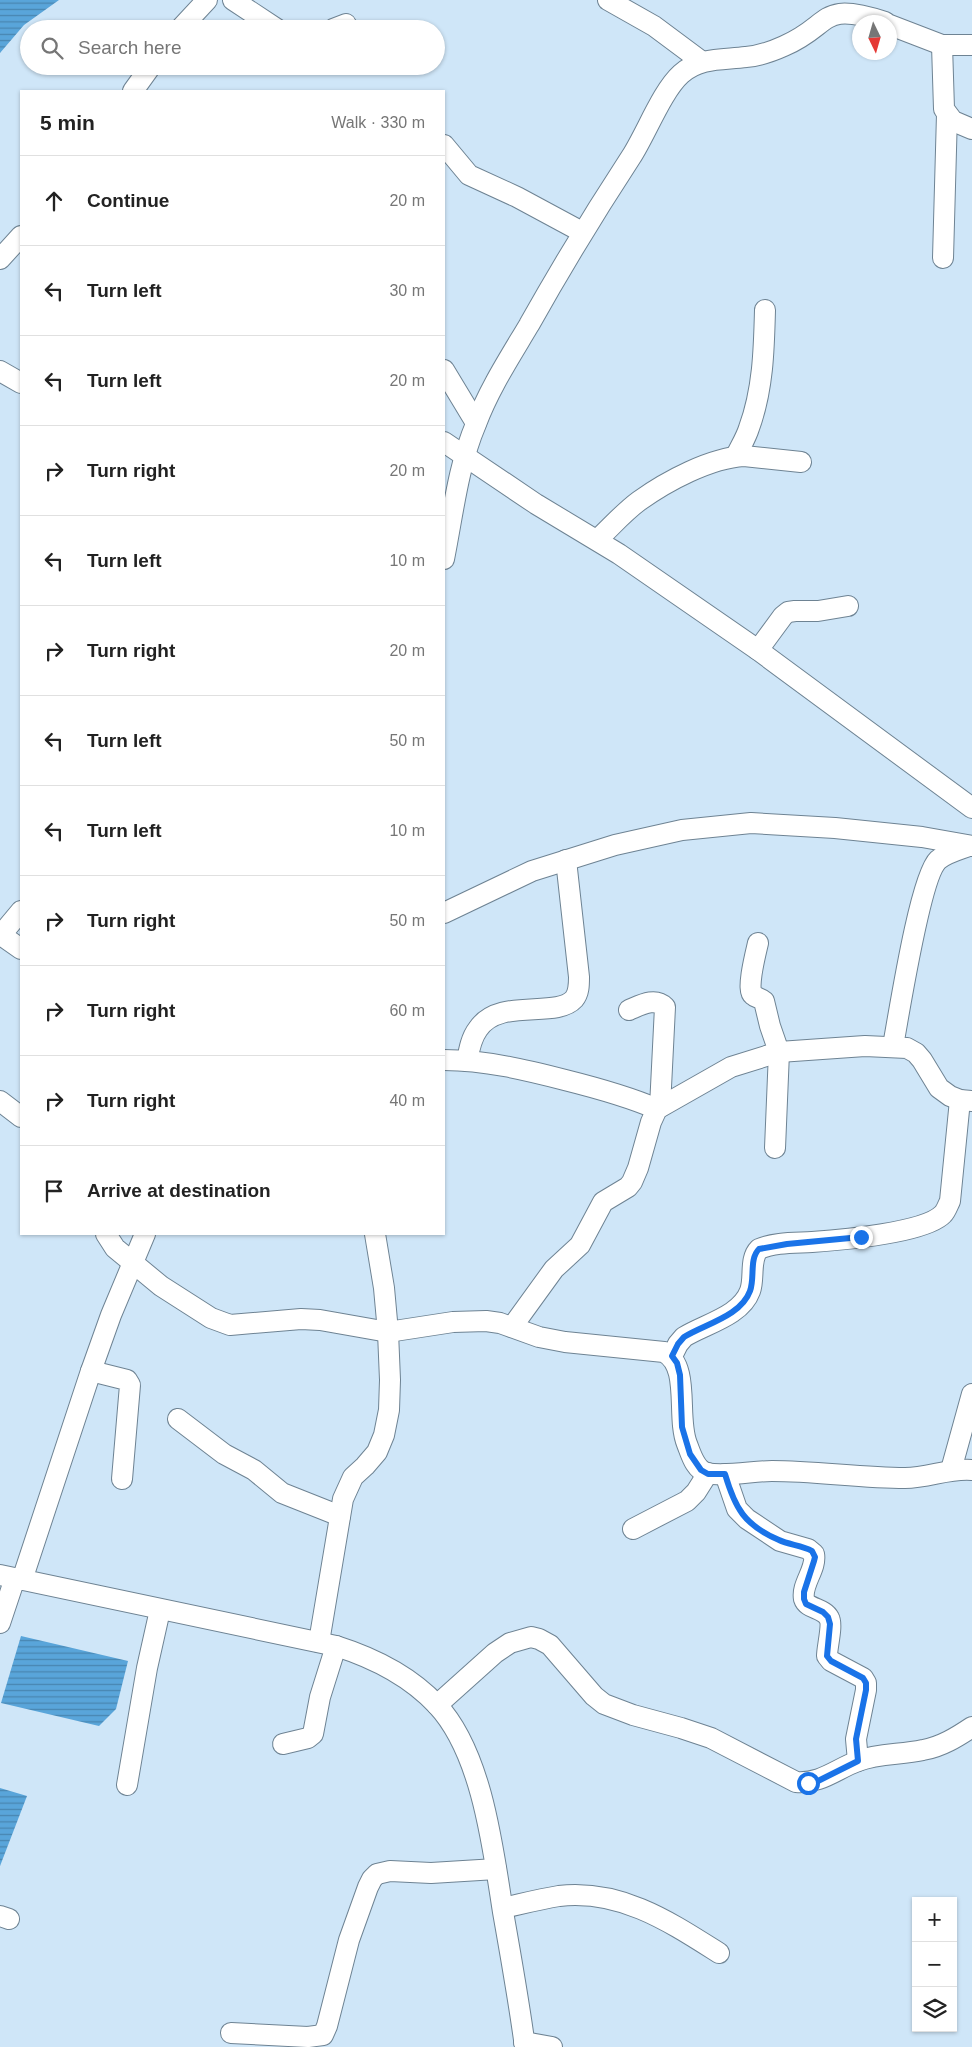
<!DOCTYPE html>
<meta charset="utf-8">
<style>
:root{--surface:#fff;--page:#f2f2f2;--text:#222;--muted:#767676;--line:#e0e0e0}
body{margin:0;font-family:Helvetica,sans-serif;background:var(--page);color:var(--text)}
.controls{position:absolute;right:15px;bottom:15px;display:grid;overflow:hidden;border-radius:0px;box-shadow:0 1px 4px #0004}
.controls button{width:45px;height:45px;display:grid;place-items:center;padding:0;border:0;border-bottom:1px solid var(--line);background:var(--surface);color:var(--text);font:25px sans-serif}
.compass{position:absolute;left:852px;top:15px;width:45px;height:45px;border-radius:50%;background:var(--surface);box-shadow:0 1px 4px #0004;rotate:175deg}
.stop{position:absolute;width:15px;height:15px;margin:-11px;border:4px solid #1a73e8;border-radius:50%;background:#fff}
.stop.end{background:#1a73e8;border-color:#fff;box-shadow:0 1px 5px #0008}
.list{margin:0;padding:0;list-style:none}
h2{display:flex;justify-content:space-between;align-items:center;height:65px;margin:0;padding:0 20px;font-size:21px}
h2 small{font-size:16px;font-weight:400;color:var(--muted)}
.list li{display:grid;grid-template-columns:32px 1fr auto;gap:15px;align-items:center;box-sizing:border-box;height:90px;padding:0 20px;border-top:1px solid var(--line)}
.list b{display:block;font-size:19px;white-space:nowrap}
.list em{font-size:16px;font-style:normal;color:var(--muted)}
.icon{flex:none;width:28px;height:28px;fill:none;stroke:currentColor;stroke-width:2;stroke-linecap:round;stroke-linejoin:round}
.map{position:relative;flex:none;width:972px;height:2047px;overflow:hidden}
.search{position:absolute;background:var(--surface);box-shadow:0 1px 4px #0004;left:20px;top:20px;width:425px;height:55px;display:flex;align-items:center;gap:12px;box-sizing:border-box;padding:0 18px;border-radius:28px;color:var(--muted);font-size:19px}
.panel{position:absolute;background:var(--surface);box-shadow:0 1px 4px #0004;left:20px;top:90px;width:425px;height:1145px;border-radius:0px}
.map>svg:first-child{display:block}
.water{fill:url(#water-rules)}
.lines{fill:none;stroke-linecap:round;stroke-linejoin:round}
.minor-casing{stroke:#6e8393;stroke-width:22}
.minor{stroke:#fff;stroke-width:20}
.route{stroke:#1a73e8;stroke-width:6}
</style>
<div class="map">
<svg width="972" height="2047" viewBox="0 0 972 2047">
<defs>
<pattern id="water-rules" width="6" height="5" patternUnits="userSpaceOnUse" patternTransform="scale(1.25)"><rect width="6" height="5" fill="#59a5da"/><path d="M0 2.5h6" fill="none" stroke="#4885b0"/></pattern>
</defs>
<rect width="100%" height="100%" fill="#cfe6f8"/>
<!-- water -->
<g class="water">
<path d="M0,0h59l-35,25 -24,28z"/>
<path d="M21,1636l107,25 -12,48 -17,17 -98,-23z"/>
<path d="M0,1788l27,8 -27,70z"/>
</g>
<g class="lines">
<!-- minor casing -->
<g class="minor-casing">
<g id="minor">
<path d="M233,0l44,29"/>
<path d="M608,0l46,26 47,35"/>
<path d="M890,25l52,20h30"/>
<path d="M180,29l27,-29"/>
<path d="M333,29l13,-5"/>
<path d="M942,45l2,64 9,12 19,8"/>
<path d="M133,91l18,-25"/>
<path d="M444,145l25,30 48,22 65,35"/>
<path d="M943,258l4,-144"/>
<path d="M0,259l21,-23"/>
<path d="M444,370l32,53"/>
<path d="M0,371l21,12"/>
<path d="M444,442l92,62 83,50 139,96 214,158"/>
<path d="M736,456c4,-9 10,-18 13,-28 14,-38 15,-78 16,-118"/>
<path d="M597,540c14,-13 27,-28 42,-39 28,-20 71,-43 105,-45l57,6"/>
<path d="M444,559c9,-45 14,-93 32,-135 13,-35 34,-67 53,-99 32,-57 66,-113 102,-168 15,-23 31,-66 50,-83 19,-17 42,-14 65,-17 12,-1 27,-6 38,-11 49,-21 34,-46 101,-24"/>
<path d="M758,650l25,-34 5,-4 7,-1h23l30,-5"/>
<path d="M444,913l88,-42 83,-26 67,-15 69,-7 84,5 87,9 50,9"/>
<path d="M1,935l20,14"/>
<path d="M0,936l21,-25"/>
<path d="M758,943c-2,9 -12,47 -5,52 3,3 8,3 11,6l6,25 9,26 -4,96"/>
<path d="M629,1010c12,-5 26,-13 36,-3l-5,100"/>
<path d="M893,1046c6,-32 27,-169 45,-186 8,-7 20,-10 31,-14"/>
<path d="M444,1060c41,0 82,10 121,20 32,8 62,16 92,29"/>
<path d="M467,1061c2,-11 4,-23 11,-32 21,-32 78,-10 96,-30 5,-6 5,-14 5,-22l-13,-117"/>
<path d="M0,1101l21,16"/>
<path d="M106,1234l9,14 46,38 50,32 19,7 71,-6 19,1 68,12 65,-10 33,-1 14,2 39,14 26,5 99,10c27,14 12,65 23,92 4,10 8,26 20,29 16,4 47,-2 65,-2 44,0 89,7 133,7 24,0 43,-10 67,-8"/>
<path d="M512,1327l42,-58 26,-24 23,-43 25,-15 4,-5 6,-14 13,-46 6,-13 74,-42 48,-15 86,-6 42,2 9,5 6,7 17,28 11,8 10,4 12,1"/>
<path d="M672,1356l6,-12 6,-7c21,-13 57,-21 66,-46 5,-13 -1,-32 9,-42 16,-7 36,-6 53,-7 28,-2 113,-9 131,-28 3,-3 5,-9 7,-13l10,-101"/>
<path d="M91,1371l36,9 3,5 -8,94"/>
<path d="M178,1419l46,35 30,16 28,23 58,23"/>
<path d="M951,1470l21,-76"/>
<path d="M725,1474l12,35 10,10 33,22 28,8 6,5c3,15 -13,30 -10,45 3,10 20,9 25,19 4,7 -2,29 -2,38l4,5 32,17 3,5v7l-10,49 2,22"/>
<path d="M633,1529l54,-28 9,-9 12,-19"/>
<path d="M0,1575l336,71c38,12 73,29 101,59 45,48 56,143 66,207 8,45 16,90 22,135"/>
<path d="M22,1580l69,-209 20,-56 34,-81"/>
<path d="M0,1623l15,-45"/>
<path d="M319,1642l24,-143 10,-22 12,-11 12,-14 7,-17 5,-25 1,-30 -2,-48 -4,-44 -9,-54"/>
<path d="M437,1705l58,-52 15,-10 21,-6 8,2 11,6 44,51 10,8 29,11 48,13 30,10 85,44c25,2 40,-13 62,-21 21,-8 43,-6 65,-11 18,-3 34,-13 49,-23"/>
<path d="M283,1744l25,-6 5,-4 7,-37 16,-51"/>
<path d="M127,1785l20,-117 13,-58"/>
<path d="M503,1908c18,-4 37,-9 56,-12 62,-7 111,26 160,57"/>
<path d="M0,1916l9,3"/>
<path d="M231,2033l77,4 15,-2 4,-9 22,-86 19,-53 4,-8 5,-5 13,-3 41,2 65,-4"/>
<path d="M524,2042l28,5"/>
</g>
</g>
<!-- minor -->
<use href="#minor" class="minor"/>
</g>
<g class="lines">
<!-- route -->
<path class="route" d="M808,1783l10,-2 40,-20 -2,-22 10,-49v-7l-3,-5 -32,-17 -4,-5 3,-32 -2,-7 -5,-5 -17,-8 -2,-5v-7l10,-31 1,-4 -3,-6c-10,-6 -23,-6 -33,-11 -35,-15 -44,-32 -54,-66h-17l-7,-4 -11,-16 -8,-27 -2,-52 -3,-12 -5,-7 6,-12 6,-7c21,-13 57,-21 66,-46 5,-13 -1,-32 9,-42l28,-5 74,-7"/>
</g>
</svg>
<div class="controls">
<button>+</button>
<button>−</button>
<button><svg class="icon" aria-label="layers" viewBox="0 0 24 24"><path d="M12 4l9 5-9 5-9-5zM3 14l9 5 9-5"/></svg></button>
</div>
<svg class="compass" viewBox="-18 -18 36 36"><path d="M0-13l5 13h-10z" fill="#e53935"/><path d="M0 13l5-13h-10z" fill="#767676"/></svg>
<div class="stop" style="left:808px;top:1783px"></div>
<div class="stop end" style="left:861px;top:1237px"></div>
<div class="search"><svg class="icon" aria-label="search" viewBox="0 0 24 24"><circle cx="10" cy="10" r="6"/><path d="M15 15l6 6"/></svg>Search here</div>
<section class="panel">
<h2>5 min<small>Walk · 330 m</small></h2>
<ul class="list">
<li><svg class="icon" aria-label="ahead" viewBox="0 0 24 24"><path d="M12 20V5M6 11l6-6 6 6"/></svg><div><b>Continue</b></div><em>20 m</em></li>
<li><svg class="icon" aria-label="left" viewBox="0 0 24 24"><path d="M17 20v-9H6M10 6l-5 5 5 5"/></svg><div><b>Turn left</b></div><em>30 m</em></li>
<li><svg class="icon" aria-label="left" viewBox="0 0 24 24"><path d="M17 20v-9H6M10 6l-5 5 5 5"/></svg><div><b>Turn left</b></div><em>20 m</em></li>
<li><svg class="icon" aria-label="right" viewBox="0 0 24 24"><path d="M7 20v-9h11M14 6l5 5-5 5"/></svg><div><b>Turn right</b></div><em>20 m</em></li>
<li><svg class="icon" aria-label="left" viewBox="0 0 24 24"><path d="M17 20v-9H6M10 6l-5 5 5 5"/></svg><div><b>Turn left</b></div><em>10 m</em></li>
<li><svg class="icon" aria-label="right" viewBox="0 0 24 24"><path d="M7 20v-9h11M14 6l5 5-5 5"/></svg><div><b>Turn right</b></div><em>20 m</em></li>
<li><svg class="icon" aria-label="left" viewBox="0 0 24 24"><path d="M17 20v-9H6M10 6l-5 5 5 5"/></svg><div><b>Turn left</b></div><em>50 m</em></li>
<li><svg class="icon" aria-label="left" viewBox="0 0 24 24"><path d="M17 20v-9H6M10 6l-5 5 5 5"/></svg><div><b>Turn left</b></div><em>10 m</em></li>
<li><svg class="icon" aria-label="right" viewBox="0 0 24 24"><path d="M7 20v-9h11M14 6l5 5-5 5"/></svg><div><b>Turn right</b></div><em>50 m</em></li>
<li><svg class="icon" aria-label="right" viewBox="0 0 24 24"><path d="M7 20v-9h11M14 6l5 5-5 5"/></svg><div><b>Turn right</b></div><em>60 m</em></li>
<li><svg class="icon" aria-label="right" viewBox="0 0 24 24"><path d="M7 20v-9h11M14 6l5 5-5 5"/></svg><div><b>Turn right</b></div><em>40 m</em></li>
<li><svg class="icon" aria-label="arrive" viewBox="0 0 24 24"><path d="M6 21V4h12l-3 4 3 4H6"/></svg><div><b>Arrive at destination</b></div></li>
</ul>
</section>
</div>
